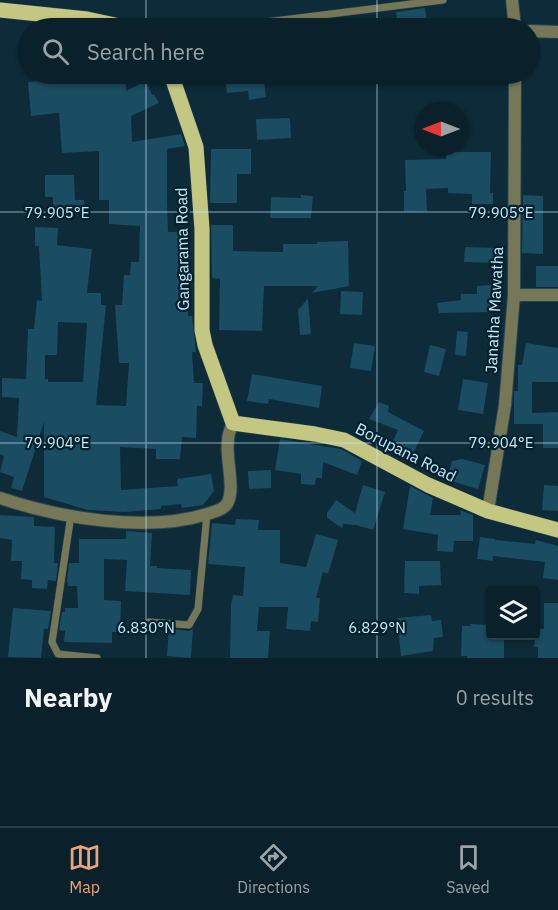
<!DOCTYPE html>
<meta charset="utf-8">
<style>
:root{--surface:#0a202a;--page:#182d36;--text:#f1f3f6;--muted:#99a3a8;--line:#2a3e47;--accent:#efa377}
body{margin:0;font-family:"IBM Plex Sans",sans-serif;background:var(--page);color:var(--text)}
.controls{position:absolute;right:18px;bottom:18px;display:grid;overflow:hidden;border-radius:6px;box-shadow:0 2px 4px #0004}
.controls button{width:54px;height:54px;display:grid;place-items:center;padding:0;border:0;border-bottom:2px solid var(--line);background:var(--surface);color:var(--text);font:30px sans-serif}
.compass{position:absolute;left:414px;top:102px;width:54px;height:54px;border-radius:50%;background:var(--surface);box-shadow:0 2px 4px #0004;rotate:270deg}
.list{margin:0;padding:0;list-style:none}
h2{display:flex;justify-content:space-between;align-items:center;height:78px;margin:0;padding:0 24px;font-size:26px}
h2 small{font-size:20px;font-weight:400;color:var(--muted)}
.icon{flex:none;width:33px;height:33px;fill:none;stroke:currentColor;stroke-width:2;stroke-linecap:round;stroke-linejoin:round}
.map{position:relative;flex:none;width:558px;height:658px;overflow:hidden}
.search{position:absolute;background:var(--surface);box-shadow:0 2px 4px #0004;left:18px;right:18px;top:18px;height:66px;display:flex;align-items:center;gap:15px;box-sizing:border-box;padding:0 21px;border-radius:33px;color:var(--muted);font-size:22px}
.sheet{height:168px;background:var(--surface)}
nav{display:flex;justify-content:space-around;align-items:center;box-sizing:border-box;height:84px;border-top:2px solid var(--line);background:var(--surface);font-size:16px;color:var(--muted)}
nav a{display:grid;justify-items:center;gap:3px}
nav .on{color:var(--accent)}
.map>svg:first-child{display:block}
.building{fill:#1a4c62;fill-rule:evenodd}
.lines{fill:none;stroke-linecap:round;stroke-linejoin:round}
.lane-casing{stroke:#274653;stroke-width:8}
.street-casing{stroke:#274653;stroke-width:14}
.primary-casing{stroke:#274653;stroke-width:16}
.lane{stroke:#757756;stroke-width:7}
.street{stroke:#757756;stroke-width:12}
.primary{stroke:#c4c781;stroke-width:15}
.ticks{fill:none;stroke:#c7e9fa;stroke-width:1.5;stroke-opacity:0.45}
.labels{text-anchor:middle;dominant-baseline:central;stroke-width:4.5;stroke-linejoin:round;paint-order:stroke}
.street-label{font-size:16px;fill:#c7e9fa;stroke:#03212e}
.ticks-label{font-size:15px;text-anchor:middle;fill:#c7e9fa;stroke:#03212e;stroke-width:4.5;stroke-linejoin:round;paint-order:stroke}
</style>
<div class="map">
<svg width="558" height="658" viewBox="0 0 558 658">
<rect width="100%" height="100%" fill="#0d2b38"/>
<!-- building -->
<g class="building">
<path d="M425,8l2,15 -29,3 -2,-14z"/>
<path d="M66,74h31v6l28,-2 1,13 20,-10 6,14 2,-1 5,9 -28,13 1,26 49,-8 4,12 -18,3v52l1,31h14v45h9l-1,12h-2v27h4l4,36h-4l2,31h9l-1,23h-5l-1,32 -14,-1 -2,22h-24v-10l-36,-2 1,43 57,-4 -1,-7 34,-5 3,17 -11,14 -21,3 -1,-4 -20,2v3l-37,3 -36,-2 -44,-13v-75l-22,69 -11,-3 3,-11 -14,-5 4,-16 -4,-2v-23l17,6 2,-39 -17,-1v-19l24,1 2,-50h6l3,-29 5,1 -3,-55h-4v-19l23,1 -1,17 35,4 -5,44h14v12h5l-10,100 30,1 3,-43h-10l-4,-58h7l2,-30h6l1,-13h8l1,-36 -31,-2v-24h-10v-49l-37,2 -3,-40 -28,3 -3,-34 38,-3zM58,322l29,1 -4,59h-35v-3h-3v-24h12z"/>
<path d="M225,74h38l3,23 -17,3 -1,-9 -21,2z"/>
<path d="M290,118l1,20 -34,2 -1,-21z"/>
<path d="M211,149h40v25h-14v29h-27z"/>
<path d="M454,152h37l-1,41h3v11h-21v-10l-24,-1v-5l-22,1 1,22 -23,1v-21h2l-1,-31 41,-1v-6z"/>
<path d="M45,175h29l1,25h9l1,13 -32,1v-17h-8z"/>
<path d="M301,195l12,1 -2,22h-41l1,-21 30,1z"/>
<path d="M523,195l20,1v58l-21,-1z"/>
<path d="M211,225h22v26l50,1v-8h34v-2l31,-1 1,45 -37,7 6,-7h-54l-2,45 -43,-1 1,-51 -8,-1z"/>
<path d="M465,247l33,1 -1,15 -33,-1z"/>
<rect x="536" y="266" width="22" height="21"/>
<path d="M491,285l1,27 -53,1 -2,-10 24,-3v-6h16v-8z"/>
<path d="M341,291l22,1 -1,23 -22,-1z"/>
<path d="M308,298l3,36 -11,1 -2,-25z"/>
<path d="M457,331l11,1 -2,24 -11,-1z"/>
<path d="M354,343l21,3 -4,25 -21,-3z"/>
<path d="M526,343l32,5v34h-26v31l26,-1v36h-15v-24h-29v-33h4v-26h4z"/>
<path d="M430,345l16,4 -7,27 -15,-4z"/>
<path d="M252,374l70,12 -3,22 -50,-9 -1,5 -21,-3z"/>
<path d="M463,379l25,4 -5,31 -25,-4z"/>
<path d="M379,402l10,4 -1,6 36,19 -11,23 -21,-11 6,-13 -29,-11z"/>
<path d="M280,439l61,10 21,12 -5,14 -34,-13 -1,16h-6l-1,7 -14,-1v-10l-26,-4z"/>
<path d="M462,459l23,6 -7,24 -31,-9 5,-19z"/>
<path d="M271,470v18l-22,1 -1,-18z"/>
<path d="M363,485l22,7 -12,38 -17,-5 -13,-1 -1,4 -15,-10v-5l9,-13 19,13z"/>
<path d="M544,485l14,1v25l-16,-1z"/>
<path d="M410,486l23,12 -3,17h31l-1,-5 13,5v26h-19l-1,11 -16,-1 1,-16 -35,-6z"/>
<path d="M0,515l34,2v9l21,1 -1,36h4l-2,18 -8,-1 -1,9 -15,-1v-8l-11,-1 1,-18h-11l1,-21 -12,-2z"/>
<path d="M236,519l23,1 -1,10h22v33l26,4 10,-33 22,6 -10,34 -5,-2 -7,26h4l-2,24 -7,-1 -1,10 -24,-2 2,-22h-29l-2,24h13l-2,27h-38l1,-53 2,-10 10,1 2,-29 -37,-3 4,-41 23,2z"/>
<path d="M126,531l26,2 -2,33h7v2l34,2 -1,25 -65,-4 2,-31 -23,-1v41l17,1 -1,31h-8v11l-48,-1 1,-11 -6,-1 3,-18h3v-4h13l-1,-22h-9l-1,-5 2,-18h10v-24h47z"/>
<path d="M480,537l15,2v1l40,4 1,-4 22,6v34l-15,-2 2,-16 -52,-6v5l-16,-2z"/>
<path d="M405,561h35l1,24 -22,1v8l-15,-1z"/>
<path d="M544,603h14v55h-20v-11h-4l2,-18h8z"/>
<path d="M13,608l38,3 -3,18h-4l-3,29 -33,-1z"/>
<path d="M431,615l1,6 9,-1 2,17 -9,1 -1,13 -32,5 -4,-38z"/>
<path d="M470,624l20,1v11h14v22h-37v-2h-6l1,-30h8z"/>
<path d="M169,629l20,2 4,-2 -2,29 -24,-2z"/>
</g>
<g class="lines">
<!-- lane casing -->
<g class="lane-casing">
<g id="lane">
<path d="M218,28l225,-28"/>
<path d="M71,515l-19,127 6,12 39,4"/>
<path d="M149,622l40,3 9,-16 9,-95"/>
</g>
</g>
<!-- street casing -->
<g class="street-casing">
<g id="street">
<path d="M512,0l3,28"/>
<path d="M530,31l28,1"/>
<path d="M514,295h44"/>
<path d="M0,498c59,20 147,35 207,16 6,-2 16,-4 20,-10 9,-15 -2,-47 1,-64 0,-6 3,-12 5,-17"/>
<path d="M488,511l17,-106 9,-110 1,-221"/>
</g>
</g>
<!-- primary casing -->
<g class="primary-casing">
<g id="primary">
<path d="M0,10l87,9 42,9"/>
<path d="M171,74l25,73 6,82v101l3,15 28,78 82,11 29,6 84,45 60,26 70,19"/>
</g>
</g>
<!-- lane -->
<use href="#lane" class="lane"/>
<!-- street -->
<use href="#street" class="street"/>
<!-- primary -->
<use href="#primary" class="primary"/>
</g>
<!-- ticks -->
<path class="ticks" d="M146,0v28M377,0v28M146,74v584M377,74v584M0,212h558M0,443h558"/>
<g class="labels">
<!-- street labels -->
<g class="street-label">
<text transform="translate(182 249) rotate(-91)">Gangarama Road</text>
<text transform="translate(494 310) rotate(-87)">Janatha Mawatha</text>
<text transform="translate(406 452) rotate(27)">Borupana Road</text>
</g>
</g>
<g class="ticks-label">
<text x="501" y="218">79.905°E</text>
<text x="57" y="218">79.905°E</text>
<text x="501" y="448">79.904°E</text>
<text x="57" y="448">79.904°E</text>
<text x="146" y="633">6.830°N</text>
<text x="377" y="633">6.829°N</text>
</g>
</svg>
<div class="controls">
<button><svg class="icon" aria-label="layers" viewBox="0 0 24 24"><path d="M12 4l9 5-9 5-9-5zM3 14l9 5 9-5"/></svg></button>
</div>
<svg class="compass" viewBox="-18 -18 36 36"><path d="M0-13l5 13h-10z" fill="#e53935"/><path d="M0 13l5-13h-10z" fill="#99a3a8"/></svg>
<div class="search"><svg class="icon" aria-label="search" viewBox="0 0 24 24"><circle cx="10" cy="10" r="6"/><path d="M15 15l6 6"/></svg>Search here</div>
</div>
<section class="sheet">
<h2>Nearby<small>0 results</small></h2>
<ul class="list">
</ul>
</section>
<nav>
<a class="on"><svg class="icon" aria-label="map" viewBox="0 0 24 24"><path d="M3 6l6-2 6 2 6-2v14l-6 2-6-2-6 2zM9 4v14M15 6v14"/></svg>Map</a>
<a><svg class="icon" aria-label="directions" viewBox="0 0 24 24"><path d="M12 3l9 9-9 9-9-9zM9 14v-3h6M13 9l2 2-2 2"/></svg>Directions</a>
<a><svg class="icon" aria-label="saved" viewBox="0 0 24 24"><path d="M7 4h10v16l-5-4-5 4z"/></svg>Saved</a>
</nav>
